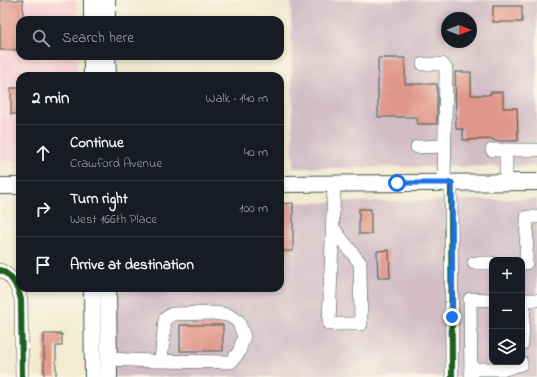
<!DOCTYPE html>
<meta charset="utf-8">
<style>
:root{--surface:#171b24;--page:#20242c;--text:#f1f3f6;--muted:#9ea1a6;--line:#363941}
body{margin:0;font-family:"Indie Flower",sans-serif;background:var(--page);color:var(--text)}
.controls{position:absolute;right:12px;bottom:12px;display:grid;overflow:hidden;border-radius:8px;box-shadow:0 2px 6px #0003}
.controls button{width:36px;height:36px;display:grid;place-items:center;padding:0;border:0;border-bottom:1px solid var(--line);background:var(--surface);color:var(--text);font:20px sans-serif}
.compass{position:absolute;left:441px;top:12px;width:36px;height:36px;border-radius:50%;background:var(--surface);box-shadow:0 2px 6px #0003;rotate:90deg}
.stop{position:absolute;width:12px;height:12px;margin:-9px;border:3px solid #1a73e8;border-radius:50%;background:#fff}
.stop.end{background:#1a73e8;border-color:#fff;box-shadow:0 1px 4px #0008}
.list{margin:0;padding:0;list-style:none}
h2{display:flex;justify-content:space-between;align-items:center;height:52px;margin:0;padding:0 16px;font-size:17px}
h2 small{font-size:13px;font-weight:400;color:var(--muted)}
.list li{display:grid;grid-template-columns:26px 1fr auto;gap:12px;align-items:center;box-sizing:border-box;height:56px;padding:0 16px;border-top:1px solid var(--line)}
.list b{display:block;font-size:15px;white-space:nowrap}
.list p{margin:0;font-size:13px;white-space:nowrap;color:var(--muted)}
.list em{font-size:13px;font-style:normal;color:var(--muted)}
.icon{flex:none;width:22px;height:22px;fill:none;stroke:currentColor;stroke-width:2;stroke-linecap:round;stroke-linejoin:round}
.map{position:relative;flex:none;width:537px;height:377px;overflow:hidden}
.search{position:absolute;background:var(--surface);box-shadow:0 2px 6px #0003;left:16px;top:16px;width:268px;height:44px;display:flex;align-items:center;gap:10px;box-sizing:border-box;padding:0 14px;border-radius:12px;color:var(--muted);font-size:15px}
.panel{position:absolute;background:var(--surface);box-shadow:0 2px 6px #0003;left:16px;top:72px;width:268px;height:220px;border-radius:12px}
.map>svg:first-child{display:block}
.built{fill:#f7cfd3}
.industrial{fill:#d2bdc7;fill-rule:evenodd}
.building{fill:#e09789}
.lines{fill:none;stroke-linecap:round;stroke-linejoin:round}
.minor-casing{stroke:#3f574c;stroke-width:14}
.major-casing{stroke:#3f574c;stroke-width:18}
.minor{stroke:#fff;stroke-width:13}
.major{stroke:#fff;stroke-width:16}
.cycleway-casing{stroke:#fcf5e5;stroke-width:8}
.cycleway{stroke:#1b5e20;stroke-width:6}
.route{stroke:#1a73e8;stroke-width:5}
</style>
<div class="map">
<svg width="537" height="377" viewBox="0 0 537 377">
<rect width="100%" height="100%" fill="#fcf5e5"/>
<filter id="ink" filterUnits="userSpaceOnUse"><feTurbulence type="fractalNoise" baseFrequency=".025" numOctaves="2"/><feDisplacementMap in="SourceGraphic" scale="8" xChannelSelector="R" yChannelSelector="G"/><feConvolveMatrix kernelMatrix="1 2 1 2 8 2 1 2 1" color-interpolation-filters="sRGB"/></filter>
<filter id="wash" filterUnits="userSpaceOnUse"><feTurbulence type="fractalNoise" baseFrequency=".012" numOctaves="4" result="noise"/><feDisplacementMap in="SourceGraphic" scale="16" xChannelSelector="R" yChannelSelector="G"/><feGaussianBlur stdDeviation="0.9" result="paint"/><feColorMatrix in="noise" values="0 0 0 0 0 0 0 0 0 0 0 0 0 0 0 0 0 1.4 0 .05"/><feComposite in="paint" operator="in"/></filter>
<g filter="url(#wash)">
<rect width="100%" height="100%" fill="#f2ebd1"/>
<!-- built -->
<path class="built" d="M0,0h76l1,20h-57v36h57v20h-57v85h-20z"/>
<!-- industrial -->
<g class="industrial">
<path d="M291,0h246v166l-244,2zM447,18h24v24h-24z"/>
<path d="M537,199v178h-424v-87h75v-2h92v-85zM492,260h30v102h-30z"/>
</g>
<g id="blocks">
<!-- building -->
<g class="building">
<path d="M0,0h23v20h-3v30h-20z"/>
<rect x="493" y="6" width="29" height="16"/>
<path d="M378,58h27v26h32v40h-20v-7h-39z"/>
<path d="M455,72h16v23h19v-3h13v16h14l1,33h-24l-1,-2 -30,1v-11h-7z"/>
<rect x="11" y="88" width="9" height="26"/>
<path d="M293,203v48h-13v-47z"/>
<rect x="359" y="209" width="12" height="25"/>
<path d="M389,250l1,28h-12l-1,-27z"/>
<rect x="180" y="325" width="43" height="26"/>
<path d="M44,334h18v12h-6v31h-12z"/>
</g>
</g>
</g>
<g filter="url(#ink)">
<use href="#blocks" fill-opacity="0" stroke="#3f574c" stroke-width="1"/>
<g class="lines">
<!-- minor casing -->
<g class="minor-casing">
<g id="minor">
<path d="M423,64h19l4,5 -2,114"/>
<path d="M417,147l28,-1"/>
<path d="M492,150h45"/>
<path d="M451,183l1,194"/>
<path d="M506,183v-33"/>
<path d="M333,228l27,35 1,61h-32l5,-140"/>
<path d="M474,263h18"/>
<path d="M526,263l1,-46h10"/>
<path d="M0,270c12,5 18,17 21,30l1,77"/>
<path d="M522,300h15"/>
<path d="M522,344l2,-44"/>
<path d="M109,359l44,2 78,1 8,-10 5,-16 -6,-15 -10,-6 -14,-2 -42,1 -7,5 -4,42"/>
<path d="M471,369h34l16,-5v-2"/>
<path d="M471,377l-1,-78 22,1"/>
</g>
</g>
<!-- major casing -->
<g class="major-casing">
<g id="major">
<path d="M92,0v20"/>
<path d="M107,0v20"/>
<path d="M92,56v20"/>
<path d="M107,56l1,20"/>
<path d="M280,184l257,-2"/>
<path d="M0,186h20"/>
<path d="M92,288l1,89"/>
<path d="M108,288l1,89"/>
</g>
</g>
<!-- minor -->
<use href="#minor" class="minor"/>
<!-- major -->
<use href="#major" class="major"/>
<!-- cycleway casing -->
<g class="cycleway-casing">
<g id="cycleway">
<path d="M451,183l1,194"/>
<path d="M0,270c12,5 18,17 21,30l1,77"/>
</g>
</g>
<!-- cycleway -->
<use href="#cycleway" class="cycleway"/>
</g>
</g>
<g class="lines" filter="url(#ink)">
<!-- route -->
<path class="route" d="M397,183h55v134"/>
</g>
</svg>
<div class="controls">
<button>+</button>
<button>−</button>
<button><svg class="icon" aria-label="layers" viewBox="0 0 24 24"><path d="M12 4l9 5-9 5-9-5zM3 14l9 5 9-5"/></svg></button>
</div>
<svg class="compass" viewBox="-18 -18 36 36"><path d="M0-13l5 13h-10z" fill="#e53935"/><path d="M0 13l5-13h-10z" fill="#9ea1a6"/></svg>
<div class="stop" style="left:397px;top:183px"></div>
<div class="stop end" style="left:452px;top:317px"></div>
<div class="search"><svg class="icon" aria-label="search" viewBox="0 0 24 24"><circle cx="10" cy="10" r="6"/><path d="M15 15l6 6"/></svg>Search here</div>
<section class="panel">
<h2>2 min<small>Walk · 140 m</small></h2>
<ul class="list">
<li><svg class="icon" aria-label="ahead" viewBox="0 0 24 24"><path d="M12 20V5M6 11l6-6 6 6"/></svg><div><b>Continue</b><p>Crawford Avenue</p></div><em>40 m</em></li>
<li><svg class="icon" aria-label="right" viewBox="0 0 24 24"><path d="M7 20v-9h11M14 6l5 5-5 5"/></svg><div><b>Turn right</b><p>West 166th Place</p></div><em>100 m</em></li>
<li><svg class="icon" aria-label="arrive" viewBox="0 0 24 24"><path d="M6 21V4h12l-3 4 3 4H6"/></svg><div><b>Arrive at destination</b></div></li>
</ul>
</section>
</div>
